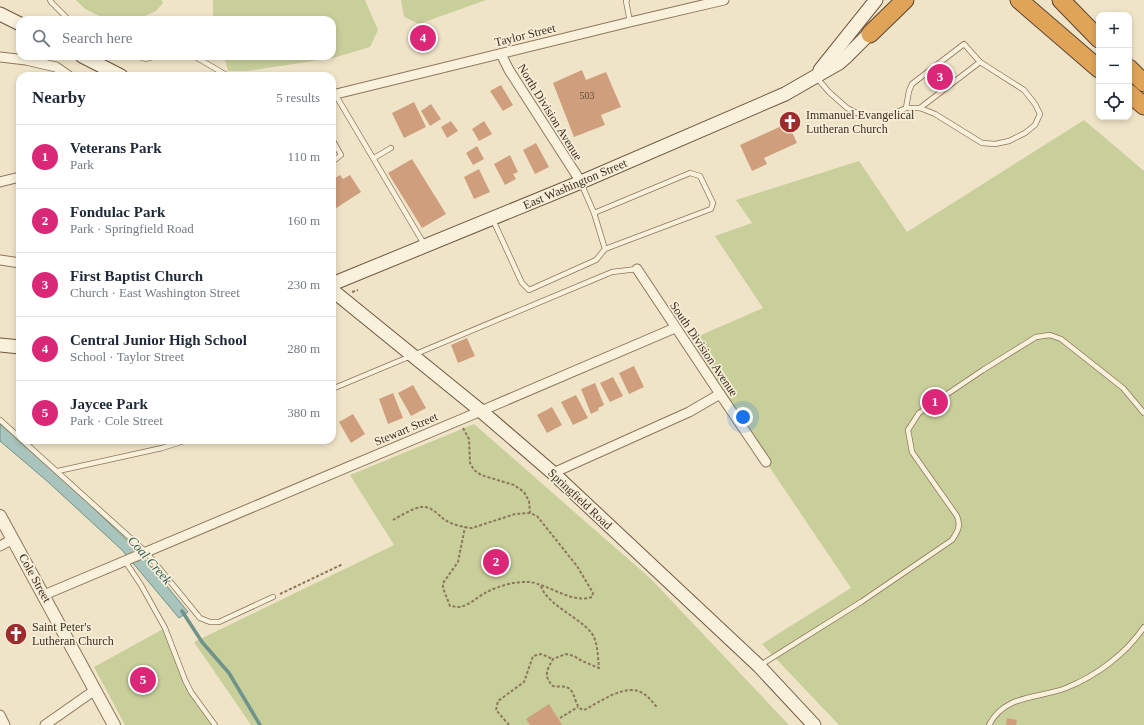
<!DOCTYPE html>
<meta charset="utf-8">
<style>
:root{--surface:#fff;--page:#f2f2f3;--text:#1f2937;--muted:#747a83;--line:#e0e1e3;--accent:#db2777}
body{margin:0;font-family:Georgia,serif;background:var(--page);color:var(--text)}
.controls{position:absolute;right:12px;top:12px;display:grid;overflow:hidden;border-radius:8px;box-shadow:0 2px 6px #0003}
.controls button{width:36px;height:36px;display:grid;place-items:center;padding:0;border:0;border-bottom:1px solid var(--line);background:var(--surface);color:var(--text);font:20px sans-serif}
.you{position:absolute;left:743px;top:417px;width:14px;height:14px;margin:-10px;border:3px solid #fff;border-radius:50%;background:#1a73e8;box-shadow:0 0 0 6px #1a73e833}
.badge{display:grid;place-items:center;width:26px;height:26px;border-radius:50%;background:var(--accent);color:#fff;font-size:13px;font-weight:700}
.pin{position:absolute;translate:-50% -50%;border:2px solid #fff;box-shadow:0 1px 4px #0006}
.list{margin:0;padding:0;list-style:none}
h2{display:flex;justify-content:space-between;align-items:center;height:52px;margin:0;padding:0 16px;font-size:17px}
h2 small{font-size:13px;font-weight:400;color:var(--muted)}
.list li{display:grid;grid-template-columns:26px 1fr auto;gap:12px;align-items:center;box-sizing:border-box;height:64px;padding:0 16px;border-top:1px solid var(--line)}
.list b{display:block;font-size:15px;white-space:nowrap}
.list p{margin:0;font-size:13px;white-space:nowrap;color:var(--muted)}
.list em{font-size:13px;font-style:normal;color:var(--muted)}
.icon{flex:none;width:22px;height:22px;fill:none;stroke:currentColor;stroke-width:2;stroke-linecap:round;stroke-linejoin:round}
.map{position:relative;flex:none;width:1144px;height:725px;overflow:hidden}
.search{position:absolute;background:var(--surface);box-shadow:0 2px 6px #0003;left:16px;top:16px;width:320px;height:44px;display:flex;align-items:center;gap:10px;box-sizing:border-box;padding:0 14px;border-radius:12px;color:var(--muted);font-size:15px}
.panel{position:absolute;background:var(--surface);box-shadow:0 2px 6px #0003;left:16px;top:72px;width:320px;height:372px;border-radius:12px}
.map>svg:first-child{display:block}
.green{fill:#c9cf9b}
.water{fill:#a9c4bc;stroke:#6f938a}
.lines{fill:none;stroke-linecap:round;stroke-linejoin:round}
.stream{stroke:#6f938a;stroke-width:3.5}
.building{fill:#cf9f7d}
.service-casing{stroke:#8d765c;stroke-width:6}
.minor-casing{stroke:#8d765c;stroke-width:11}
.tertiary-casing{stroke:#8d765c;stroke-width:14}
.secondary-casing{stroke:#6f573f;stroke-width:15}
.motorway-casing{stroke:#5b4430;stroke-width:19}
.path{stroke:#8d765c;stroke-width:2;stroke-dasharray:3 2;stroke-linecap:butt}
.service{stroke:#faf1dc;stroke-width:4.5}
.minor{stroke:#faf1dc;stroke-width:9}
.tertiary{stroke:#faf1dc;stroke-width:12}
.secondary{stroke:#faf1dc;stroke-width:13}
.motorway{stroke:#e0a458;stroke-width:17}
.labels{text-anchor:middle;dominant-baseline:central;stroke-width:3.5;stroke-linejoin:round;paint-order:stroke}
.number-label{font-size:10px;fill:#624a37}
.street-label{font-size:12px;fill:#3d2e20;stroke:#f7eed8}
.poi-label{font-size:12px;fill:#3d2e20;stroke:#f7eed8;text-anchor:start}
.water-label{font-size:13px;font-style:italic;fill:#2f5d5a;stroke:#f7eed8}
</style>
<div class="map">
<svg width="1144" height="725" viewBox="0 0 1144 725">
<rect width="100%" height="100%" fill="#f0e4c8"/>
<!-- green -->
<g class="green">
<path d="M76,0h86l1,3 -7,8 -20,9h-28l-23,-11z"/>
<path d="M213,0h152l13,30 -8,17 -37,11 -86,13h-19l-4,-15h108v-36h-119z"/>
<path d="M401,0h85l-67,24 -15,-7z"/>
<path d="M1084,120l60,51v554h-305l-77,-81 89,-56 -166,-246 78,-34 -48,-72 37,-13 -16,-23 123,-39 48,71z"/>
<path d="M474,424l177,155 138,146h-538l-57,-83 200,-97 -44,-70z"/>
<path d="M165,628l26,64 24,33h-90l-31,-58z"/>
</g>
<!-- water -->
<path class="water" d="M0,424l85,76 47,45 16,18 40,49 -9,6 -57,-68 -75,-69 -47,-40z"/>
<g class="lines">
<!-- stream -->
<path class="stream" d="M182,611l20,31 27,31 31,52"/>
</g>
<!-- building -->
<g class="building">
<path d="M582,70l4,10 20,-8 15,35 -20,8 4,10 -31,12 -21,-54z"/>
<path d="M501,85l12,20 -10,6 -13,-20z"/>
<path d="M414,102l12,25 -22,11 -12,-25z"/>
<path d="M431,104l10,15 -11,7 -9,-15z"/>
<path d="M451,121l7,10 -11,7 -6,-11z"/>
<path d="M484,121l8,13 -13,7 -7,-12z"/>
<path d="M788,123l9,20 -33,15 3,6 -15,7 -12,-26z"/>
<path d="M536,143l13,24 -14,7 -12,-24z"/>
<path d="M477,146l7,13 -11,6 -7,-12z"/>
<path d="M510,155l8,17 -5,2 3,5 -11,6 -11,-21z"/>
<path d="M412,159l34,55 -24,14 -34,-55z"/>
<path d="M479,169l11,23 -16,7 -10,-22z"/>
<path d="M340,175l3,4 7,-4 11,17 -28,18 -1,-2v-22l1,-1 -1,-5z"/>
<path d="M467,338l8,18 -17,7 -7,-18z"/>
<path d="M634,366l10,21 -15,7 -10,-21z"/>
<path d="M613,377l10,19 -13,6 -10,-19z"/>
<path d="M595,383l9,22 -6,3 1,2 -8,4 -10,-25z"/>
<path d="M413,385l13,23 -15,8 -13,-23z"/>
<path d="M393,393l10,25 -15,6 -9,-25z"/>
<path d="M576,395l12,23 -15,7 -12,-23z"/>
<path d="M552,407l10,18 -15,8 -10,-18z"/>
<path d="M353,414l12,20 -14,9 -12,-21z"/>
<path d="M549,704l13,21h-32l-4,-6z"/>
<path d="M1007,718l10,2 -1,5h-10z"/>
</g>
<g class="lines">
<!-- service casing -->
<g class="service-casing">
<g id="service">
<path d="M50,0l2,3 17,17"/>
<path d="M627,0l-1,1 4,21"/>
<path d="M136,56l10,3 9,-3"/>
<path d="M194,56l34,20"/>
<path d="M816,77l13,15 18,16 16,8 23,1 20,-9h14l15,6 47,29 13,1 14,-3 16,-8 10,-8 5,-11 -5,-10 -11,-14 -44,-28 -16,-18 -52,40 -3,7 -3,17"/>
<path d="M335,94l89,150"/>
<path d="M920,108l60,-46"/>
<path d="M332,139l9,16 -9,7"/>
<path d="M374,158l17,-10"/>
<path d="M581,183l13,30"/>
<path d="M493,220l29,63 7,7 67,-30 9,-11 106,-40 2,-6 -13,-27 -10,-3 -96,40 11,36"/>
<path d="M332,389l280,-117 25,-3"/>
<path d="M0,420l20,18"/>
<path d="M22,440l124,112 54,66 10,4h9l54,-25"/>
<path d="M58,471l104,-23 25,-8"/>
<path d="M125,561l16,24 24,43 20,52 6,12 24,33"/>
<path d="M759,666l102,-64 91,-62c6,-9 9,-14 5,-24l-45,-64 -4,-22 11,-17 64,-43 53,-33 14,-2 11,4 62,49 21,25"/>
<path d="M989,725c16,-31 49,-26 77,-37 30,-12 60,-34 78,-61"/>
</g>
</g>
<!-- minor casing -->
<g class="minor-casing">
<g id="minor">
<path d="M501,54l8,16 72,112"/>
<path d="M0,57l26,3 30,7 13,9"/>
<path d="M332,95l298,-73 94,-22"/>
<path d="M0,182l20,-5"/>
<path d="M0,260l20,3"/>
<path d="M637,269l83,125 46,68"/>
<path d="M553,473l136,-61 31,-18"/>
<path d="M0,546l13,-7"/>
<path d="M44,595l437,-184 194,-83"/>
<path d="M0,715l5,10"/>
<path d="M45,725l50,-35"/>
</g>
</g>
<!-- tertiary casing -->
<g class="tertiary-casing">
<path id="tertiary" d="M0,516l114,209"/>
</g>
<!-- secondary casing -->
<g class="secondary-casing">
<g id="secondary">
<path d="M0,14l20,10"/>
<path d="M82,56l39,20"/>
<path d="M820,70l56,-70"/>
<path d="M332,284l249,-102 204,-88 54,-31 8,-7 28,-28"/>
<path d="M332,290l149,121 72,62 206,193 55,59"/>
<path d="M0,345l20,2"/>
</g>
</g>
<!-- motorway casing -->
<g class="motorway-casing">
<g id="motorway">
<path d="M1019,0l80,69"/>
<path d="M1061,0l38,39"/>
<path d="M870,34l35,-34"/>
<path d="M1129,68l15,15"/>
<path d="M1129,93l15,13"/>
</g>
</g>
<!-- path -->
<g class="path">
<path d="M332,268l3,-1"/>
<path d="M352,292l6,-2"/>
<path d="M463,428l6,11 1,24 4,7 7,5 33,10 10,7 5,9 1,12"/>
<path d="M393,520c7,-4 20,-12 28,-13 11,-1 17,8 24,13 8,5 18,7 27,8l43,-14 15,-1 7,3 40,50 16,27 -1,4c-20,7 -44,-13 -63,-15 -13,-1 -31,4 -42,10 -9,4 -18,14 -28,15 -3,0 -6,-1 -9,-1l-7,-18v-5l15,-21 7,-35"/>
<path d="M541,586c6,21 49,35 54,54 3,9 3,19 4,28l-17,-7 -8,-5 -8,-2 -13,5c-6,11 -10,17 0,27 4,1 10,0 13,1 11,3 7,21 18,23 15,-7 43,-29 60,-16 5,3 9,9 13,13"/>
<path d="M280,594l63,-30"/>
<path d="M560,718l18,-11"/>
<path d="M509,725l-13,-15 2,-9 26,-19 9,-26 8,-2 12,5"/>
</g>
<!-- service -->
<use href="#service" class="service"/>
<!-- minor -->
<use href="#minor" class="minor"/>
<!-- tertiary -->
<use href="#tertiary" class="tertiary"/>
<!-- secondary -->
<use href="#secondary" class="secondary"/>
<!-- motorway -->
<use href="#motorway" class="motorway"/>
</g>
<!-- icons -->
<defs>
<g id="church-disc" transform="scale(1.15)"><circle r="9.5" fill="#9e2a2b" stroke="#f7eed8"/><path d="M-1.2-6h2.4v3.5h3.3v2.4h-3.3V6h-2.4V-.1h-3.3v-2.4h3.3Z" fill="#fff"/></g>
</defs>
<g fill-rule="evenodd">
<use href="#church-disc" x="790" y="122"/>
<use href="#church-disc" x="16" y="634"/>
</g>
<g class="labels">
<!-- number labels -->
<g class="number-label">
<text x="587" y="95">503</text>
</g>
<!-- street labels -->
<g class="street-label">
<text transform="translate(525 35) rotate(-14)">Taylor Street</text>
<text transform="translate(550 112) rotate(58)">North Division Avenue</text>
<text transform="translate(575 184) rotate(-23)">East Washington Street</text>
<text transform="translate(704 349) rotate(56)">South Division Avenue</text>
<text transform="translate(406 429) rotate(-23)">Stewart Street</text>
<text transform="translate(580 499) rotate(43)">Springfield Road</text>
<text transform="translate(35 578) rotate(61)">Cole Street</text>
</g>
<!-- poi labels -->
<g class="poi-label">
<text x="806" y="115">Immanuel Evangelical<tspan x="806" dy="14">Lutheran Church</tspan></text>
<text x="32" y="627">Saint Peter's<tspan x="32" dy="14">Lutheran Church</tspan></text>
</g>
<!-- water labels -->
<g class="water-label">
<text transform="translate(150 560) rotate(49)">Coal Creek</text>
</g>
</g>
</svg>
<div class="controls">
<button>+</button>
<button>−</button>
<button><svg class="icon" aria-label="locate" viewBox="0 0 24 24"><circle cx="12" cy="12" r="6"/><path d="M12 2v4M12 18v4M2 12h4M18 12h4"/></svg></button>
</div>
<div class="you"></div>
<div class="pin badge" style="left:935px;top:402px">1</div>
<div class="pin badge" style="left:496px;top:562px">2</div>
<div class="pin badge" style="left:940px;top:77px">3</div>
<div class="pin badge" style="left:423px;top:38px">4</div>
<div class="pin badge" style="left:143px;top:680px">5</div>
<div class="search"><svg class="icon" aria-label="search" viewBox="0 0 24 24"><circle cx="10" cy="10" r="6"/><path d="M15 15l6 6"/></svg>Search here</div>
<section class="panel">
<h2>Nearby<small>5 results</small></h2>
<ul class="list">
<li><span class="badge">1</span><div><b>Veterans Park</b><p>Park</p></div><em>110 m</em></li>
<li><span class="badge">2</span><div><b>Fondulac Park</b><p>Park · Springfield Road</p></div><em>160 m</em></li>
<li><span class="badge">3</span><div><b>First Baptist Church</b><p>Church · East Washington Street</p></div><em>230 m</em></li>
<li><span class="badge">4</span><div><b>Central Junior High School</b><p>School · Taylor Street</p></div><em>280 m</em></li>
<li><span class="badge">5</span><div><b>Jaycee Park</b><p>Park · Cole Street</p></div><em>380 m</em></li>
</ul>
</section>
</div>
